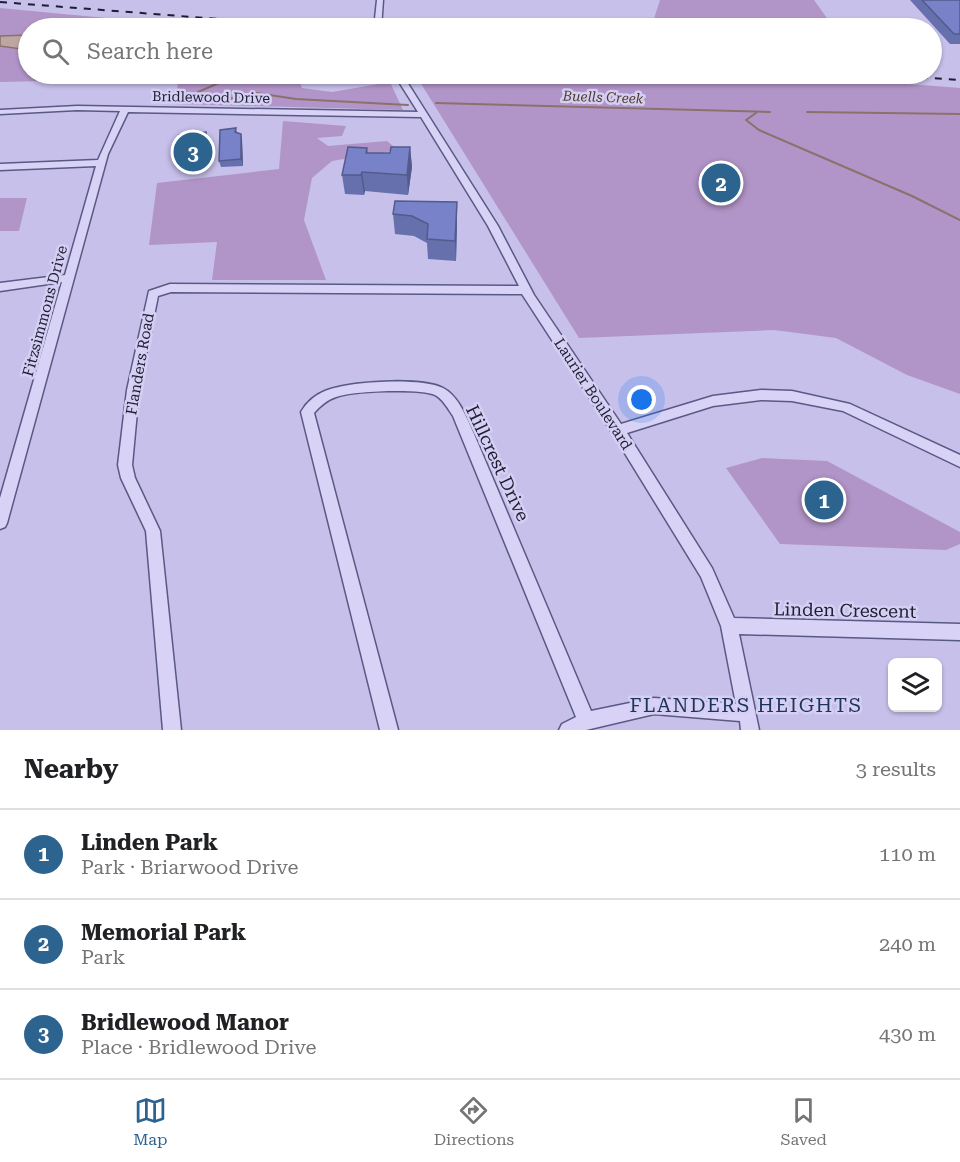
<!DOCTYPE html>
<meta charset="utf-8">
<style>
:root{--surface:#fff;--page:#f6f6f6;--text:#202124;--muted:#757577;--line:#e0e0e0;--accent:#2c638f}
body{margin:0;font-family:"Roboto Serif",serif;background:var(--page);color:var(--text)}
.controls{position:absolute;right:18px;bottom:18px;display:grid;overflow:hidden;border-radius:9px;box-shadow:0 2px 4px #0004}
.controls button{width:54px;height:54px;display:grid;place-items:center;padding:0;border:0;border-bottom:2px solid var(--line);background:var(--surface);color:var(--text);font:30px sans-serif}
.you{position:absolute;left:642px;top:400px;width:21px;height:21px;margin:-15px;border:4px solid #fff;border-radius:50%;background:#1a73e8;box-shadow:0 0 0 9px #1a73e833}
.badge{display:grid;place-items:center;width:39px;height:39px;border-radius:50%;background:var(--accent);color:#fff;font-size:20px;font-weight:700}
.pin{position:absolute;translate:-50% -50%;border:3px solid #fff;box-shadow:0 2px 6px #0006}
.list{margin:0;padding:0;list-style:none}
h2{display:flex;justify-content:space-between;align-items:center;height:78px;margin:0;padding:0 24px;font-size:26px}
h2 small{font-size:20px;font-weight:400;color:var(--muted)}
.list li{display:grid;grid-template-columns:39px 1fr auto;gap:18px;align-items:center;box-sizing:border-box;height:90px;padding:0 24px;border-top:2px solid var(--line)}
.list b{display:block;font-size:22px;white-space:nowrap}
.list p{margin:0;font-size:20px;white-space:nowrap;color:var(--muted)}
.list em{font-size:20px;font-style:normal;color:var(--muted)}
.icon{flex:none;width:33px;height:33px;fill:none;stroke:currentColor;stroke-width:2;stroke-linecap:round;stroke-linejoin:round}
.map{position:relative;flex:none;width:960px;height:730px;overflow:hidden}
.search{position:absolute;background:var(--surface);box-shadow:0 2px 4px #0004;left:18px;right:18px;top:18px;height:66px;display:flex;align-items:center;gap:15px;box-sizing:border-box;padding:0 21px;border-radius:33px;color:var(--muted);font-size:22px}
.sheet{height:348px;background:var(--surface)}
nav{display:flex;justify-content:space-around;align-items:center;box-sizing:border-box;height:84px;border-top:2px solid var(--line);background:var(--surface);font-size:16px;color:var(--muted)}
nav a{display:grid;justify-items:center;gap:3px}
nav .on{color:var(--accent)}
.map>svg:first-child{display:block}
.green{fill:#b295c8}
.water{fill:#bea7a3;stroke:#8b716b;stroke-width:1.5}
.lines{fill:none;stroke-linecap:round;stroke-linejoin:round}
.stream{stroke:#8b716b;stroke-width:2}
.minor-casing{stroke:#595a83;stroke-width:3}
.minor{fill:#d8d2f7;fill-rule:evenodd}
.rail{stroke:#1d1e33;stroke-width:2;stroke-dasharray:7 7;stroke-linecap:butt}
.wall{fill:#6670ac}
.shaded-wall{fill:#535b8c}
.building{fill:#7782c8;stroke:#535b8c;stroke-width:1.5}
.labels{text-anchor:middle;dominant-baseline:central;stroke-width:5;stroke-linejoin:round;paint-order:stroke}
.far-street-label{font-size:14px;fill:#1d1e33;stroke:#d5cff3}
.far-water-label{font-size:14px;font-style:italic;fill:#533b2c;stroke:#d5cff3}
.street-label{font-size:15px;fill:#1d1e33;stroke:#d5cff3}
.near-street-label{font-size:18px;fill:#1d1e33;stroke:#d5cff3}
.near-neighbourhood-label{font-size:20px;letter-spacing:1.5px;fill:#1e345e;stroke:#d5cff3}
</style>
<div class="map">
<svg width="960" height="730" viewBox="0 0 960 730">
<rect width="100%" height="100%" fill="#c7c0eb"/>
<!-- green -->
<g class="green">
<path d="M660,0h154l20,28h-183z"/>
<path d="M0,8l212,20h-184v46h269l5,14 30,4 58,-10 13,28 -229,-6 5,-26 -179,4z"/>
<path d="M415,74h366l179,14v306l-53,-19 -71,-37 -62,-8 -195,8z"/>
<path d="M283,121l63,5 -4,10 -25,2 11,8 59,-5 11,9 -66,11 -20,17 -8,42 22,60h-114l5,-38 -68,3 8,-62 122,-14z"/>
<path d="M0,198h27l-8,33h-19z"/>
<path d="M762,458l65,3 133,71v12l-14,6 -166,-6 -54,-76z"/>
</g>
<!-- water -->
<path class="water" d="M28,35v4l-3,1 3,2v8l-28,-4v-10z"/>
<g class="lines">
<!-- stream -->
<g class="stream">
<path d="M216,74l5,8 -23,10 -2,5 20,5 40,-9 40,6 112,6"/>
<path d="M436,103l334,9"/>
<path d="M807,112l153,2"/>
<path d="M756,113l-10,7 13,10 153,66 48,24"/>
</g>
<!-- minor casing -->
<g class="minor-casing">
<g id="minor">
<path d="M377,0h6l-2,28h-7z"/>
<path d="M394,74h8l96,152 36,69 87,129 92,-28 48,-6 31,1 58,13 110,51v12l-117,-56 -51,-10 -31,-1 -48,6 -86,27 85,135 22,50 226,6v16l-221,-6 20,96h-18l-1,-9 -86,-7 -68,16h-27l3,-6 14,-7 -123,-301c-5,-7 -10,-17 -18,-21 -15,-7 -83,-4 -99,2 -9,3 -16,9 -22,16l84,317h-18l-79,-318c5,-9 14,-17 24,-21 23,-10 96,-14 118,-3 16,8 24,31 31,46l117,277 63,-13 82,6 -15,-78 -20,-49 -88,-143 -91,-140 -351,-2 -13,4 -19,94 -7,75 3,13 25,53 21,199h-18l-17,-199 -25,-53 -3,-13 9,-75 22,-99 21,-7 349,2 -31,-60 -67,-109 -293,-5 -20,42 -101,369 -2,4 -5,2v-31l62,-216 -62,9v-8l65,-8 31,-109 -96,4v-6l98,-4 22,-49 -43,-1 -77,4v-4l77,-4 341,6z"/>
</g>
</g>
<!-- minor -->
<use href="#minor" class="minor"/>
<!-- rail -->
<g class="rail">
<path d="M0,2l334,26"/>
<path d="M879,74l81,6"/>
</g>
</g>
<!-- wall -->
<g class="wall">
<path d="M910,0h50v44h-10z"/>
<path d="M335,74h26l-25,2z"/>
<path d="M236,128l1,5 4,1 1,6 1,26 -22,1 -2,-6z"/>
<path d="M206,132l2,6 -5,31 -23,2 -2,-7z"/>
<path d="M410,147l2,20 -4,28 -43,-4 -1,4 -19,-1 -3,-19 25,-27 1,5h22z"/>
<path d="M395,201l62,21 -1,39 -28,-2 -1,-16 -13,-7 -19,-2 -2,-20z"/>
</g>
<!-- shaded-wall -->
<g class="shaded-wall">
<path d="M206,132l2,6 -5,31 -2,-7z"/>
<path d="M241,134l1,6 1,26 -2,-7z"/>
<path d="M410,147l2,20 -4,28 -1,-20z"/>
<path d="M362,172l3,19 -1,4 -3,-20z"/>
<path d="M457,202v20l-1,39 -1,-20z"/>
</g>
<!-- building -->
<g class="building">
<path d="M922,0h38v34h-6z"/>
<path d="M236,128l-1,4 6,2v25l-22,2 1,-31z"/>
<path d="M206,132l-5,30 -23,2 3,-18 -4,1 2,-12z"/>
<path d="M348,147l19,1 -1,5h24l1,-6h19l-3,28 -45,-3 -1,3h-19z"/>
<path d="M395,201l62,1 -2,39 -28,-2 1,-15 -16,-8 -19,-2z"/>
</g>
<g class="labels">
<!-- far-street labels -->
<g class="far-street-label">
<text transform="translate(211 97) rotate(1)">Bridlewood Drive</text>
</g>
<!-- far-water labels -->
<g class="far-water-label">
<text transform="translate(603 97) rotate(2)">Buells Creek</text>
</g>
<!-- street labels -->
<g class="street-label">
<text transform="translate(45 311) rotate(-75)">Fitzsimmons Drive</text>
<text transform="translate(140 364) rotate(-80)">Flanders Road</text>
<text transform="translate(593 394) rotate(57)">Laurier Boulevard</text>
</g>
<!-- near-street labels -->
<g class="near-street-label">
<text transform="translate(498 463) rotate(65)">Hillcrest Drive</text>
<text transform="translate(845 610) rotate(1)">Linden Crescent</text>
</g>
<!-- near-neighbourhood labels -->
<g class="near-neighbourhood-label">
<text x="746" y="705">FLANDERS HEIGHTS</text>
</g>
</g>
</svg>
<div class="controls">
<button><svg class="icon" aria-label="layers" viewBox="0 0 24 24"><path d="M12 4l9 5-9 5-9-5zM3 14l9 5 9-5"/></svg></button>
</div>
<div class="you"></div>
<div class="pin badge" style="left:824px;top:500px">1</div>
<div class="pin badge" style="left:721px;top:183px">2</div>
<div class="pin badge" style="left:193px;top:152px">3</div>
<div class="search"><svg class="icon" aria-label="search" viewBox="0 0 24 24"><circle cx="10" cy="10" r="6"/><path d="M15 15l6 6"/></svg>Search here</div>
</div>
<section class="sheet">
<h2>Nearby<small>3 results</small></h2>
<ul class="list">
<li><span class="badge">1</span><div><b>Linden Park</b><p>Park · Briarwood Drive</p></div><em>110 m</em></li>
<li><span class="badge">2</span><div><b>Memorial Park</b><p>Park</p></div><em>240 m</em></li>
<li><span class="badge">3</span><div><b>Bridlewood Manor</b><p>Place · Bridlewood Drive</p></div><em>430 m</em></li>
</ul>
</section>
<nav>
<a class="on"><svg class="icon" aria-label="map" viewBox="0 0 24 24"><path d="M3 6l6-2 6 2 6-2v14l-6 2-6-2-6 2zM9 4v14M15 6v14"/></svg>Map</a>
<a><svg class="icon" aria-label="directions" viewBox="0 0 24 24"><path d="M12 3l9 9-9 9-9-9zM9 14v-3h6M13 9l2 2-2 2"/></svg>Directions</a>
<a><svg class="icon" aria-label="saved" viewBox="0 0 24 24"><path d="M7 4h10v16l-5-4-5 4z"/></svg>Saved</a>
</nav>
